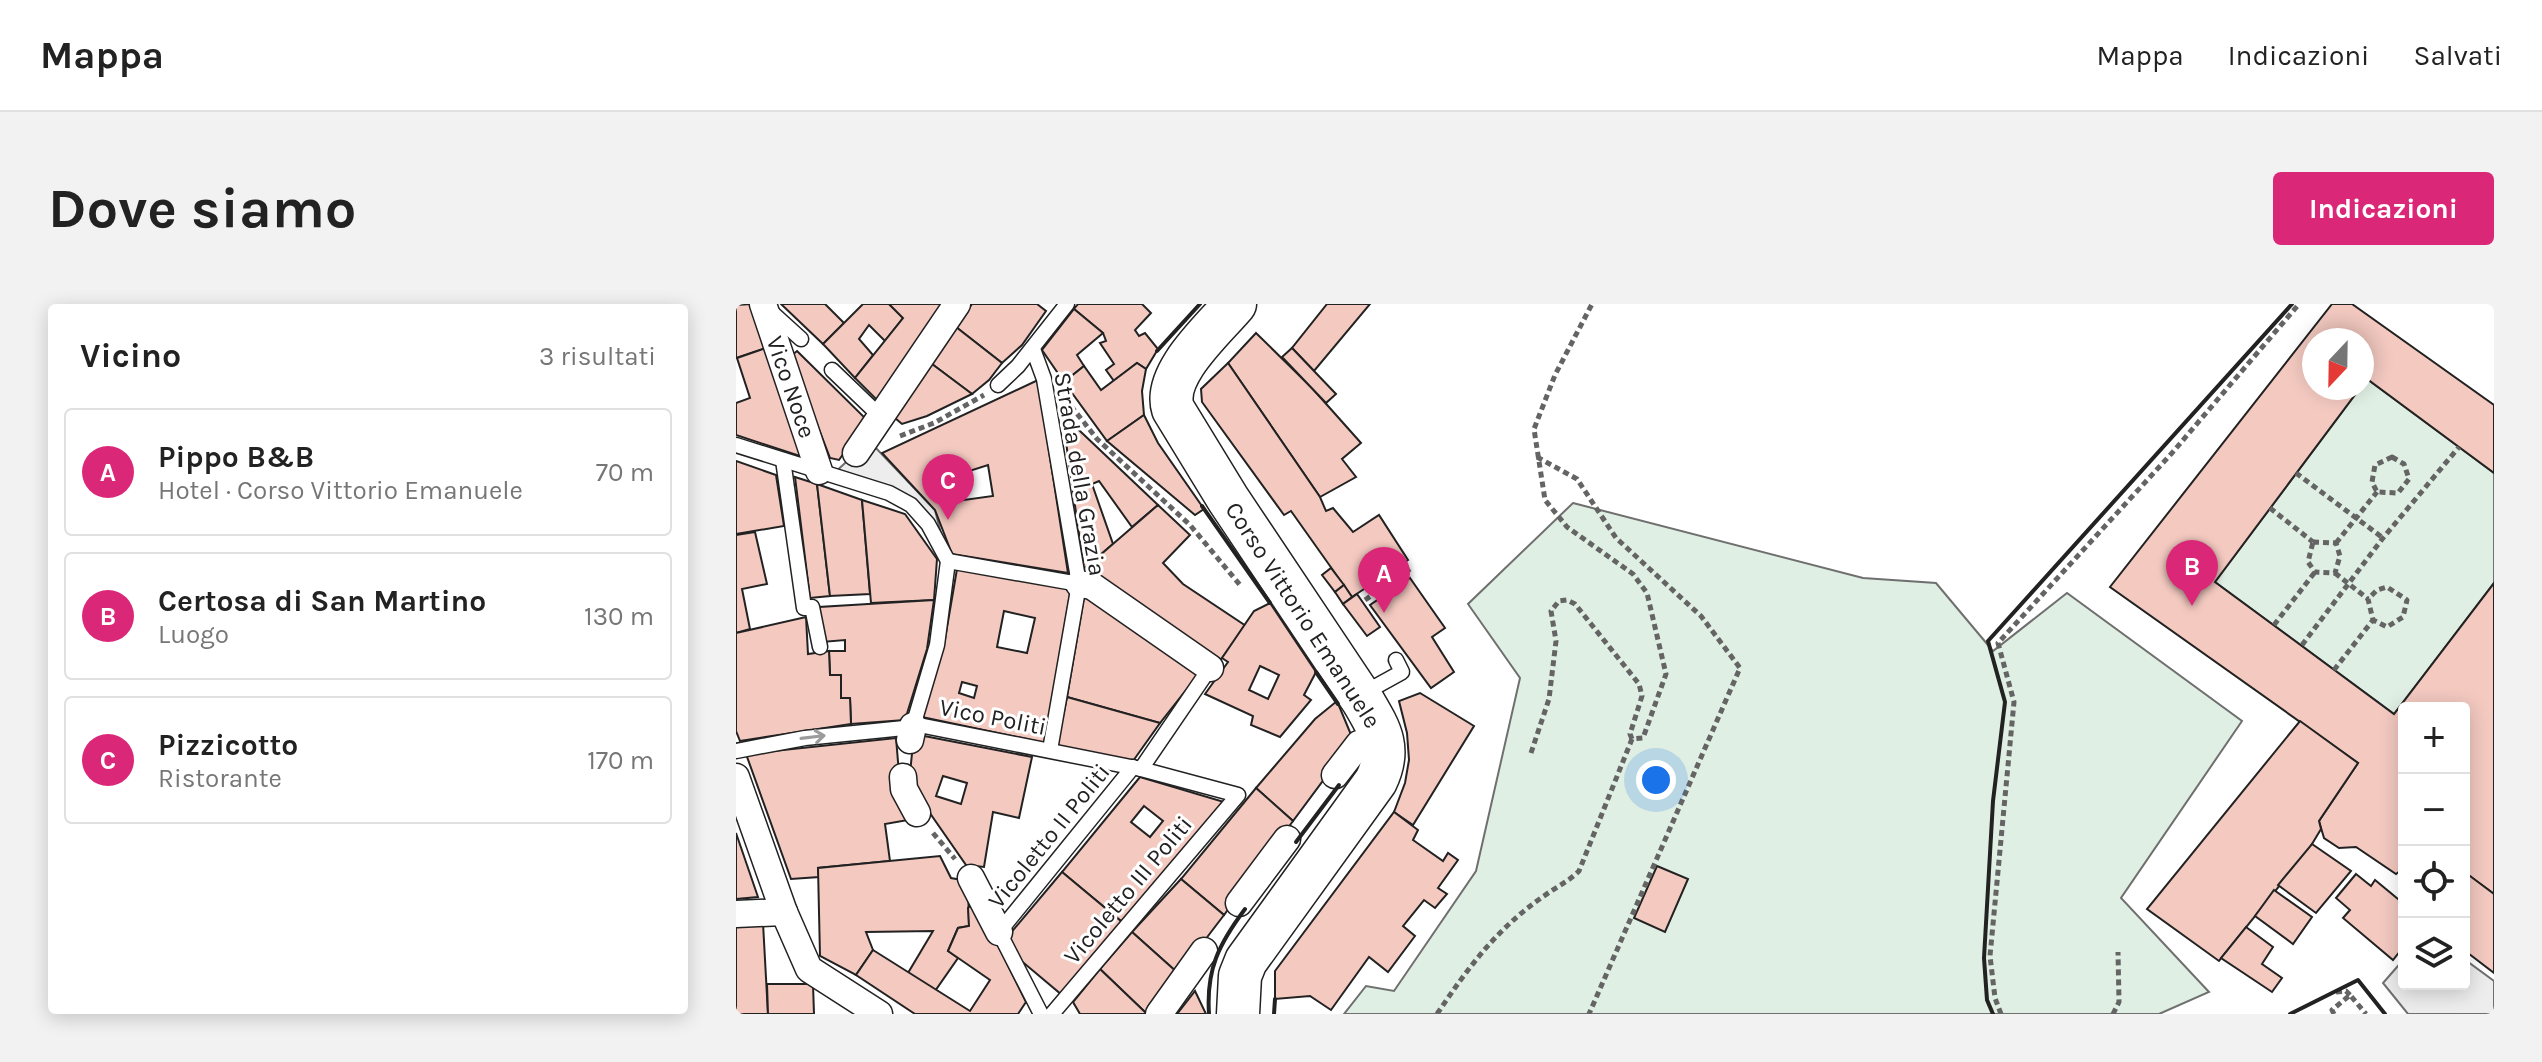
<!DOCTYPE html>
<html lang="it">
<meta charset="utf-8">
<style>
:root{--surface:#fff;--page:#f2f2f2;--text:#222;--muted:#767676;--line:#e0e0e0;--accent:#db2777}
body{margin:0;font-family:Karla,sans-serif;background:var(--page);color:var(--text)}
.controls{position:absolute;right:24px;bottom:24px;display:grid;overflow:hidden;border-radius:8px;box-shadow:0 4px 20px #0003}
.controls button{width:72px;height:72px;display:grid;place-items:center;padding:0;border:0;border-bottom:2px solid var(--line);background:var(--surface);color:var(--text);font:40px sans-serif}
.compass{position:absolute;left:1566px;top:24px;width:72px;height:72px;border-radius:50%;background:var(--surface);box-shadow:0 4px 20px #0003;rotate:202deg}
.you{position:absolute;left:920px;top:476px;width:28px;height:28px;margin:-20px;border:6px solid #fff;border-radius:50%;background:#1a73e8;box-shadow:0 0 0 12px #1a73e833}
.badge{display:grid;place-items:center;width:52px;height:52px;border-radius:50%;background:var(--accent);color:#fff;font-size:26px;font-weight:700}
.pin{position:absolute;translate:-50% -66px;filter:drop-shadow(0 2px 4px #0008)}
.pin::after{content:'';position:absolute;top:42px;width:28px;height:24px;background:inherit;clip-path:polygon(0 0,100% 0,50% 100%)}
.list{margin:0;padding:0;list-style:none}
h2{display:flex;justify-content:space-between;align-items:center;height:104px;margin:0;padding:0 32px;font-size:34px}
h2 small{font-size:26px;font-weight:400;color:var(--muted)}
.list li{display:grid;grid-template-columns:52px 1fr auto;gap:24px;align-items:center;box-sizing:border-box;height:128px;margin:0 16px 16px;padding:0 16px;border:2px solid var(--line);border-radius:8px}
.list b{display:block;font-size:30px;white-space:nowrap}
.list p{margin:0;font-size:26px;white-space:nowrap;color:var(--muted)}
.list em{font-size:26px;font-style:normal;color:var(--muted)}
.icon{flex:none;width:44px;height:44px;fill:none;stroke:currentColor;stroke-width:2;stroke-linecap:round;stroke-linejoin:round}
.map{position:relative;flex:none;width:1758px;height:710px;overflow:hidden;border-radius:8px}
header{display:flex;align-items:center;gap:48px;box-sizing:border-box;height:112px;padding:0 40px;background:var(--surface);border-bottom:2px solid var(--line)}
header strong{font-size:38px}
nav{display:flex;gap:44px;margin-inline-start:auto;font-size:28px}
.intro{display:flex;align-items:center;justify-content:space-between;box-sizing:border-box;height:192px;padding:0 48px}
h1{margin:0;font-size:56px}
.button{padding:20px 36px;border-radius:8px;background:var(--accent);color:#fff;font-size:28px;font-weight:700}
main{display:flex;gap:48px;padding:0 48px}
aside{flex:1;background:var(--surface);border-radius:8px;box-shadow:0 4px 20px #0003}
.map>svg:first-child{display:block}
.green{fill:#e0efe3;stroke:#6f6f6f;stroke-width:2}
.parking{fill:#ededed;stroke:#6f6f6f;stroke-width:2}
.building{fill:#f3c9c0;stroke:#222;stroke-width:2;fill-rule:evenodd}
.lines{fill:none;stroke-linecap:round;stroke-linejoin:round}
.lane-casing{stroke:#222;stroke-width:17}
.street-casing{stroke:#222;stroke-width:29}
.primary-casing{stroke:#222;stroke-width:45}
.path{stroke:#646464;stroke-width:5;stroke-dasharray:6 4;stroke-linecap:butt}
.lane{stroke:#fff;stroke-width:14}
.street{stroke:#fff;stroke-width:26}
.primary{stroke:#fff;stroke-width:42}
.wall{stroke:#222;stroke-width:4}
.oneway{stroke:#9c9c9c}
.labels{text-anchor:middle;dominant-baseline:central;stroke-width:6;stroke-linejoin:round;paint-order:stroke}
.street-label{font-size:24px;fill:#222;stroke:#fff}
</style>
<header>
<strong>Mappa</strong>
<nav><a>Mappa</a><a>Indicazioni</a><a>Salvati</a></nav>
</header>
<div class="intro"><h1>Dove siamo</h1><a class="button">Indicazioni</a></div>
<main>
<aside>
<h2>Vicino<small>3 risultati</small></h2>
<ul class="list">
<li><span class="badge">A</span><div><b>Pippo B&amp;B</b><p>Hotel · Corso Vittorio Emanuele</p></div><em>70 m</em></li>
<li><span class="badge">B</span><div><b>Certosa di San Martino</b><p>Luogo</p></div><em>130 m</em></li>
<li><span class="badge">C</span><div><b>Pizzicotto</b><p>Ristorante</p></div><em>170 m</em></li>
</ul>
</aside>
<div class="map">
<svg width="1758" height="710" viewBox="0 0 1758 710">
<rect width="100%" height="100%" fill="#fff"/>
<!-- green -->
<g class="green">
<path d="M1631,75l127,94v110l-100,131 -179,-132z"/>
<path d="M837,199l290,75 73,5 57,68 74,-58 175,128 -121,177 88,94 -50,22h-815l22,-28 28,5 82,-120 44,-193 -52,-74z"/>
</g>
<!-- parking -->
<g class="parking">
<path d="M138,142l61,64 13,51 -37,-56 -79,-30 24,-22z"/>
<path d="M1668,655v25h60v-25l30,22v33h-86l-25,-31z"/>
</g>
<!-- building -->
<g class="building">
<path d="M15,0l15,44 -30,10v-53z"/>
<path d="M45,0h44l19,19 -21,21z"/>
<path d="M127,0h26l14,14 -18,23 -16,-16 -10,14 14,16 -18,23 -32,-34z"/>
<path d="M153,0h53l-64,97 -23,-23 48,-60z"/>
<path d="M236,0h65l9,7 -24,34 -20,18 -46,-36z"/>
<path d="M342,0h64l9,9 -16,17 4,6 6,-3 13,16 -12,20 -9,-6 -23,18 -8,-11 8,-6 -14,-21 6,-2 -3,-8 -29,-24z"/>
<path d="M591,0h43l-56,67 -22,-23z"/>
<path d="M1596,0h20l142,101v68l-127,-94 -5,7v-46h-48v48h46l-145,194 179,132 100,-131v311l-30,-22v-164h-60v160l-8,6 -40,-27 -17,1 -15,-10 -5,-17 39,-58 -248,-176z"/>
<path d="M338,5l29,24 -26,22 7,11 -20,16 -22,-32z"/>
<path d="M220,23l46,36 -13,17 -17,14 -40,-30z"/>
<path d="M520,29l56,55 49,55 -19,16 14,18 -36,20 -92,-134z"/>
<path d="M30,44l40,110 -70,-23v-32l14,-5 -13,-40z"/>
<path d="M556,44l44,46 -10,9 -44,-46z"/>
<path d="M61,47l70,69 -28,40 -9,-2 -39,-102z"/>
<path d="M401,59l9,6 -4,22 2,24 -37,26 -43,-59 20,-16 17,24z"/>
<path d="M492,59l92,134 6,14 7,-3 20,24 26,-17 29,45 -56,37 -61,-86 -7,4 -82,-113 -1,-13z"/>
<path d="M196,60l40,30 -45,22 -25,8 -7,-6z"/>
<path d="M302,76l30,193 -116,-19 -17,-44 -53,-57zM252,161l5,31 -36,5 -13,-22z"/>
<path d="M326,110l96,91 -26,22 -33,-46 -7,3 21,60 -29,25z"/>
<path d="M408,111l14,28 46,66 -9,6 -88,-74z"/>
<path d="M0,157l40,14 8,51 -48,8z"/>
<path d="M59,173l22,7 13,112 -20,2z"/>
<path d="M81,180l45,16 8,94 -40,2z"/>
<path d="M126,196l43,14 32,45 -3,41 -63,3z"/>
<path d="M422,201l32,30 -27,28 20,21 63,42 -30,40 -68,-45 -64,-52z"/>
<path d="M19,228l12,52 -25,5 8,40 -14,4v-98z"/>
<path d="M595,264l13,17 -9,7 -13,-17z"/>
<path d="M221,265l114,19 -26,155 -123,-26 22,-72zM268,307l31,7 -8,35 -30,-6zM226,378l15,4 -3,12 -15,-5z"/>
<path d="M674,274l35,50 -13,9 22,35 -23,16 -61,-83z"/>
<path d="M608,281l8,12 -9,7 -8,-12z"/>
<path d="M349,287l116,80 -41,52 -93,-26z"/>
<path d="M621,290l23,33 -13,9 -24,-32z"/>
<path d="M198,296l-7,49 -22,71 -54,4 -1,-26h-9v-23h-11l-1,-24h16v-11l-23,2 -3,-35z"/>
<path d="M534,299l46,69 -12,23 7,5 -31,37 -29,-12 2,-9 -48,-22 23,-32 -6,-4 32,-47zM524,362l19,9 -11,24 -19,-9z"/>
<path d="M70,313l2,37 21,-3 1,24h11v23h9l1,26 -111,17 -4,-10v-98z"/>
<path d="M684,389l54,33 -61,99 -19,-13 11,-29 4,-23 -2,-27 -8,-32z"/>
<path d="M331,393l93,26 -27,38 -76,-15z"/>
<path d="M601,397l15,36 -4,10 -55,74 -37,-33 59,-69z"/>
<path d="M1564,417l58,42 -39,58 2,8 -12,20 -90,112 -72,-52z"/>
<path d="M178,430l118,23 -13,61 -26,-6 -9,55 -18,-2 -57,-82zM207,472l24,7 -6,21 -25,-8z"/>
<path d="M160,434l4,47 8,35 -23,4 5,37 -72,7 1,9 -28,2 -45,-125z"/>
<path d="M404,473l84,25 -102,120 -60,-50zM408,502l19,15 -13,16 -19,-15z"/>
<path d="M520,484l37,33 -69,94 -43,-36z"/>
<path d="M658,508l24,18 -5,10 30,21 5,-8 10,7 -20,28 9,6 -12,14 -11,-8 -21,26 12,10 -27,36 -19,-15 -38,53 -21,-14 -35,3v-28z"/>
<path d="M0,529l22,64 -22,2z"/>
<path d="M1576,540l39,27 -35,42 -38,-28z"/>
<path d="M204,552l11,22 17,3 1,45 -11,2 -10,23 10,7 -23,33 -27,-18 25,-42 -67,1 7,18 -17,25 -36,-19 -2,-88z"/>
<path d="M921,562l31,13 -23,53 -31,-14z"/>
<path d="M326,568l60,50 -60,73 -43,-36 -10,-24z"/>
<path d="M1730,569l28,21v79l-30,-23z"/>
<path d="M1620,570l15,12 4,-6 29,24v42l-11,14 -50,-42 7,-8 -14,-12z"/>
<path d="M445,575l43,36 -45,59 -47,-42z"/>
<path d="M1538,586l38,27 -19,27 -38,-28z"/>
<path d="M240,597l50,101 -8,12h-103l-59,-39 17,-25 97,61 20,-31 -42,-29 10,-23 11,-2 -1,-18z"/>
<path d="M27,619l5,91h-32v-90z"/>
<path d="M1510,623l27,20 -11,17 20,14 -10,14 -51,-34z"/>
<path d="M396,628l47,42 -32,40 -47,-45z"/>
<path d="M364,665l47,45h-67l-7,-12z"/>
<path d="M31,680h46l1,30h-46z"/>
<path d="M459,687l11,23h-29z"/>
</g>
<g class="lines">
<!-- lane casing -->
<g class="lane-casing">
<g id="lane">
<path d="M33,6l32,29"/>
<path d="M297,45l11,30 35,205 -29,166"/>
<path d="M96,66l48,46"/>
<path d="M262,81l20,-19 49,-62"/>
<path d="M0,141l153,48 22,12 17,19 20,37 -11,84 -24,81"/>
<path d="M47,156l21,148 8,-1 8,40"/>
<path d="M212,257l131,23"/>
<path d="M628,389l38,-21 -6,-12"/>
<path d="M0,447l69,-13 119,-12 217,43 97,26 -186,219"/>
<path d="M405,465l69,-101"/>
<path d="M305,710l-42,-82 134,-165"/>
</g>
</g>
<!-- street casing -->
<g class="street-casing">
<g id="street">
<path d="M27,0l56,167"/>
<path d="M120,149l101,-149"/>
<path d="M343,280l13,2 118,82"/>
<path d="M174,436l3,-14"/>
<path d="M599,471l24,-31"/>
<path d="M0,473l48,135 25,57 70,45"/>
<path d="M167,473l1,12 13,24"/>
<path d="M235,574l28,54"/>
<path d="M503,599l48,-64"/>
<path d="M0,610l48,-2"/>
<path d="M423,710l45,-63"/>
</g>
</g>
<!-- primary casing -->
<g class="primary-casing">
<path id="primary" d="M499,0c-21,25 -73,70 -62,105l55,90 135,202c17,29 29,47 13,80l-130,180 -6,15 -2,38"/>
</g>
<!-- path -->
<g class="path">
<path d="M335,102l26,33 93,86 50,60"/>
<path d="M164,132l34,-13 50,-28"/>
<path d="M801,153l40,22 39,59 85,78 39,52 -151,346"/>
<path d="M1656,153l12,7 5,15 -11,14 -21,-1 -5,-10 3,-17z"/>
<path d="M1560,169l87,65"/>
<path d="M1534,204l43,34"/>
<path d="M1577,238l23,1 4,13 -5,17 -20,-1 -7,-10z"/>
<path d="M1600,239l41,-51"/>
<path d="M1599,269l33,26"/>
<path d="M629,296l45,-31"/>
<path d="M1538,321l41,-53"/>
<path d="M1566,341l81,-107 76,-91"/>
<path d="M1598,366l39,-50 -5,-21 9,-9 10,-3 20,13 -4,17 -16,10 -14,-7"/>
<path d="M795,449l18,-54 7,-58 -5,-30 8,-10 8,-1 8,4 64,80 3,12 -12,38 2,5 11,-1 23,-64 -19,-81 -14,-19 -66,-47 -22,-27 -11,-71 21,-54 37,-71"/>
<path d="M197,529l22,26"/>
<path d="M1600,688l10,-1 4,4"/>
<path d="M701,710c31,-46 60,-86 107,-118 12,-9 24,-14 35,-25l53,-132"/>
<path d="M1265,710l-6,-16 -5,-42 24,-254 -16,-59 174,-190 127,-149"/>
<path d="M1377,710l6,-12 -1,-50"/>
<path d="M1598,710l-2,-4 18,-15 16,19"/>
</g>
<!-- lane -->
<use href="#lane" class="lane"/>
<!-- street -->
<use href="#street" class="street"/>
<!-- primary -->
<use href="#primary" class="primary"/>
<!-- wall -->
<g class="wall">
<path d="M421,47l43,-47"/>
<path d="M466,202l68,97"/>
<path d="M580,368l22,32"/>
<path d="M560,538l43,-57"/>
<path d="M473,710c-3,-45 10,-70 36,-105"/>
<path d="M538,710l1,-15"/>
<path d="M1257,710l-6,-14 -3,-42 9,-157 12,-99 -17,-61 304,-337"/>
<path d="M1554,710l68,-34 27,34"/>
</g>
</g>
<!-- one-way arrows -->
<defs><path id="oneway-shaft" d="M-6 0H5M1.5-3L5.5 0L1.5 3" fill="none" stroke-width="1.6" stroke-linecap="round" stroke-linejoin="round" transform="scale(2)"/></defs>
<use class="oneway" href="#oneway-shaft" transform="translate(77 433) rotate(-7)"/>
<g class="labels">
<!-- street labels -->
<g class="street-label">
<text transform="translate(55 83) rotate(71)">Vico Noce</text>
<text transform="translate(344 170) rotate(80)">Strada della Grazia</text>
<text transform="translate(567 311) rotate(57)">Corso Vittorio Emanuele</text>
<text transform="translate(257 413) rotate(11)">Vico Politi</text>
<text transform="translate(313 532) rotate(-51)">Vicoletto II Politi</text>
<text transform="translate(392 586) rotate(-50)">Vicoletto III Politi</text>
</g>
</g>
</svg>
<div class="controls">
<button>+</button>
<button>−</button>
<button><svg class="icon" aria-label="locate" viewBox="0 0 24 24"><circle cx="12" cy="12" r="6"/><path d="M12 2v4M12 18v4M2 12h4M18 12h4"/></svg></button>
<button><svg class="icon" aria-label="layers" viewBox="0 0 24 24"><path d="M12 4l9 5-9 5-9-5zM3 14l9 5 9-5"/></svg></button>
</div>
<svg class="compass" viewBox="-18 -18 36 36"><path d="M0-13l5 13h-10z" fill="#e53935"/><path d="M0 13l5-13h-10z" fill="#767676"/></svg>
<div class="you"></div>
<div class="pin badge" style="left:648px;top:309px">A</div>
<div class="pin badge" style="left:1456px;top:302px">B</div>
<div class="pin badge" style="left:212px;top:216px">C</div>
</div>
</main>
